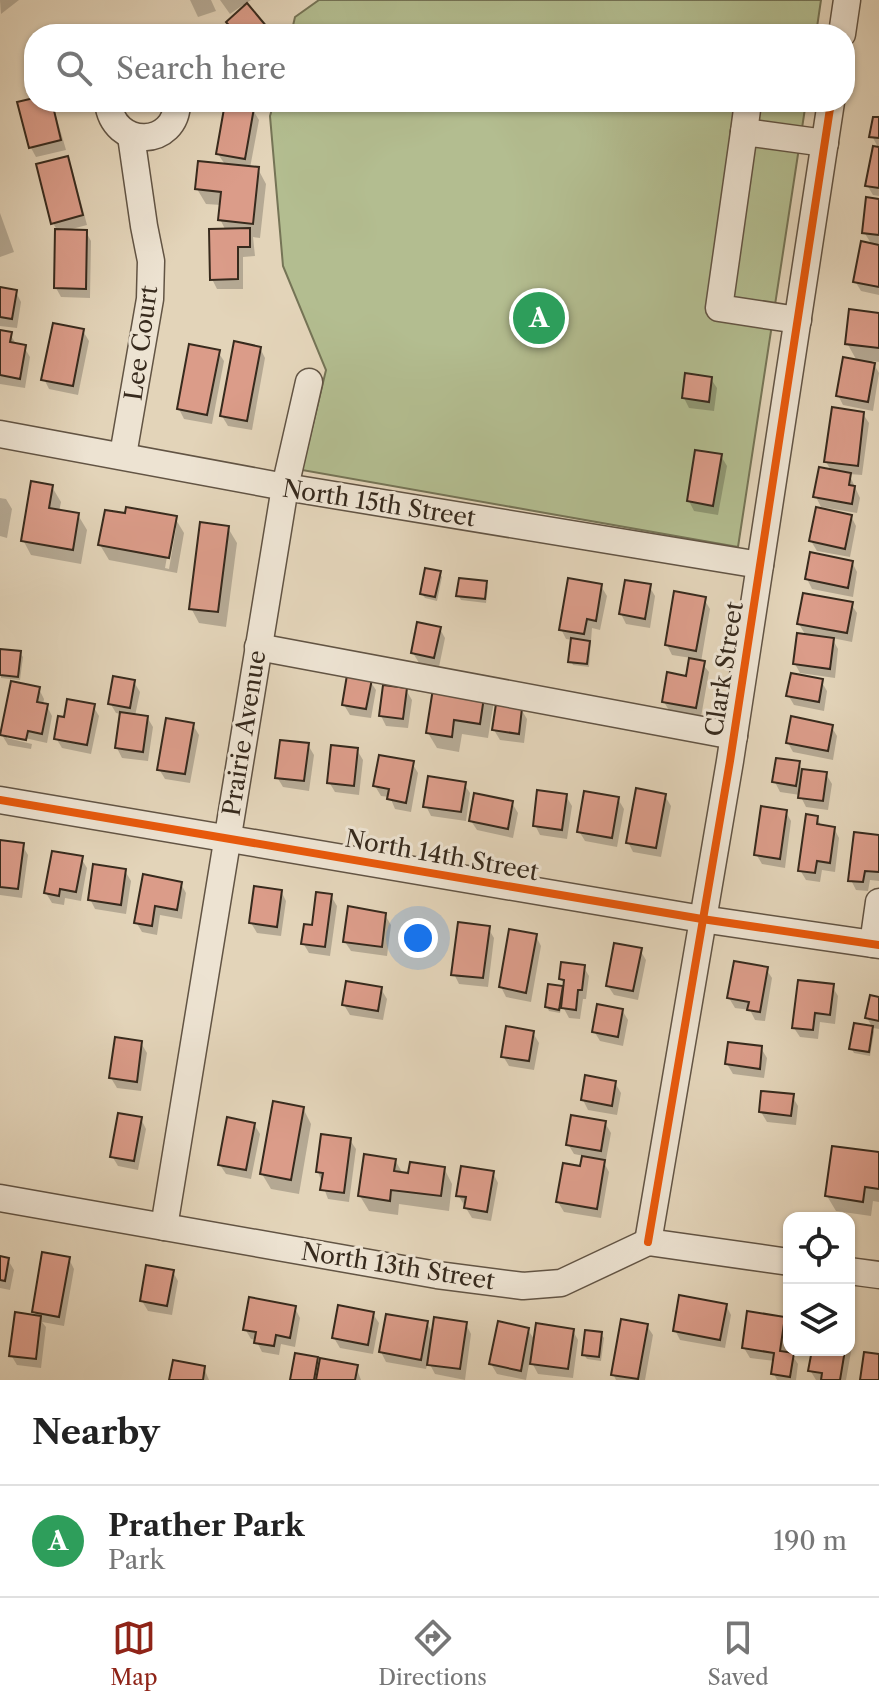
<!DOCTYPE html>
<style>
:root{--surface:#fff;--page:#f6f6f6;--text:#222;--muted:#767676;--line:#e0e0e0;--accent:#8f2418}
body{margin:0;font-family:"Libre Caslon Text",serif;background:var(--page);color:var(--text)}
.controls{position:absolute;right:24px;bottom:24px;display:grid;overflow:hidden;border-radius:16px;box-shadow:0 2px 6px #0004}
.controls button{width:72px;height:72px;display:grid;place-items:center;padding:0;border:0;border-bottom:2px solid var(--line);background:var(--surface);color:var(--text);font:40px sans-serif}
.you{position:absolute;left:418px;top:938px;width:28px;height:28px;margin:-20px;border:6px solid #fff;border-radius:50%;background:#1a73e8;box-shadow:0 0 0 12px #1a73e833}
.badge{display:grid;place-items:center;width:52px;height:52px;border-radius:50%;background:var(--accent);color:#fff;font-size:26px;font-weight:700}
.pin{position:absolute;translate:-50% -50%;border:4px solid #fff;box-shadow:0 2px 8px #0006}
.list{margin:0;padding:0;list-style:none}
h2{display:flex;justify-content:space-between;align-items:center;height:104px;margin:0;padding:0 32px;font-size:34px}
h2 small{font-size:26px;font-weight:400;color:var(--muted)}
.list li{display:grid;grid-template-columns:52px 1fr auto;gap:24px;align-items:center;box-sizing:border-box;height:112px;padding:0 32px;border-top:2px solid var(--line)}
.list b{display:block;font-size:30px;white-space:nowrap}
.list p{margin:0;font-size:26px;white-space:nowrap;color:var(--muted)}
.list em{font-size:26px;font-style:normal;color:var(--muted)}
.icon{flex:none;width:44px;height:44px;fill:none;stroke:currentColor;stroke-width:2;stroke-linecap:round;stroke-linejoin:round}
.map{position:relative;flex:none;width:879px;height:1380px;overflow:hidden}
.search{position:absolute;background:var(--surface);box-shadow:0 2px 6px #0004;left:24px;right:24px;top:24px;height:88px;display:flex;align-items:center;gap:20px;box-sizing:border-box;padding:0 28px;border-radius:32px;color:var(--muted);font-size:30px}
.sheet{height:216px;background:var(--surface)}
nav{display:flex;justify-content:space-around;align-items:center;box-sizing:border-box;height:112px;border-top:2px solid var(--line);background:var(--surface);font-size:22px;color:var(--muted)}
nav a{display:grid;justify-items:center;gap:4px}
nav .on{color:var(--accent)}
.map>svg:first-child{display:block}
.green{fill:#b3bd90;stroke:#757456;stroke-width:2}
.shadow{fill:#0003;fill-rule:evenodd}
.building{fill:#db9c89;stroke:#372a1d;stroke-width:2}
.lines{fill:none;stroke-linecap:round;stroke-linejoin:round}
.minor-casing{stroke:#625444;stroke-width:29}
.minor{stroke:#ede3d2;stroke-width:26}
.cycleway-casing{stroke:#ede3d2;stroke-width:13}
.cycleway{stroke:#e8590c;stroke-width:8}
.labels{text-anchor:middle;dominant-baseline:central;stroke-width:6;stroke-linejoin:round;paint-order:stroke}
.street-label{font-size:24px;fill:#372a1d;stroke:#ede3d2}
</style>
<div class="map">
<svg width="879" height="1380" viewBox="0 0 879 1380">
<rect width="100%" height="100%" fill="#e3d4b9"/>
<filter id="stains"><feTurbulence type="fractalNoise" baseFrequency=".0025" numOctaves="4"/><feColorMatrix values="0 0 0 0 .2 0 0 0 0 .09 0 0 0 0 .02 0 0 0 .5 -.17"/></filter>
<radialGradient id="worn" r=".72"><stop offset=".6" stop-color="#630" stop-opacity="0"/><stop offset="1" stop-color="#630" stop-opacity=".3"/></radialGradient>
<!-- green -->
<g class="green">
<path d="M319,0h502l-5,34h-525l4,-17z"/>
<path d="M274,102h532l-68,445 -436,-77 24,-100 -43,-104 -13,-150z"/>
</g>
<!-- shadow -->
<g class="shadow">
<path d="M0,0h19l-18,14z"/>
<path d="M190,0h21l5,11 -18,6z"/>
<path d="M220,0h31l-6,4 24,30h-33l-8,-12 17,-15 -2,-2 -13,9z"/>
<path d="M34,100l18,2 14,48 -30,7 -5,-9 -11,-44z"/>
<path d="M253,110l6,10 -9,48 8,1 8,15 -6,54 -7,-1 2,19 -12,1v32h-26l-5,-10 14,-48 -6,-12 1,-14 -15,-1 -9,-15 29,-23 -8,-12z"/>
<path d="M879,120v29l-7,-13z"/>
<path d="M879,149v47l-6,-1 -6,-10z"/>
<path d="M67,158l5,10 15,57 -19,5 18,2 5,9 -1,57 -29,-1 -5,-9 1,-58 -4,-7z"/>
<path d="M879,201v94l-18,-4 -6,-10 17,-36 -8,-13z"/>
<path d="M0,213l14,39 -14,5z"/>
<path d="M0,289l16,3 5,10 -4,26 -17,-2z"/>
<path d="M879,315v47l-7,-1 7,12 -6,38 -30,-6 -5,-10 19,-34 -10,-18z"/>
<path d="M83,331l6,10 -11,54 -29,-6 -5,-10z"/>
<path d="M0,332l10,2 6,10 8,3 6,10 -5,31 -25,-4z"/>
<path d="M260,348l5,10 -13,72 -24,-4 -6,-10z"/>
<path d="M218,352l6,9 -12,63 -28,-5 -5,-10z"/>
<path d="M711,379l6,9 -3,23 -25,-3 -5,-10z"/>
<path d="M863,414l6,9 -7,52 -13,-1 11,24 -3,15 -36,-6 -5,-10 16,-25 -6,-10z"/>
<path d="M721,456l6,10 -9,49 -24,-4 -5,-10z"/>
<path d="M52,487l9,15 -2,10 19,3 9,15 -6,34 -50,-9 -8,-15z"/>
<path d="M0,498l6,1 6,10 -5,29 -7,-2z"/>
<path d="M851,516l5,10 -6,31 -33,-6 -6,-10z"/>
<path d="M175,518l9,15 -7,40 -68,-13 -9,-15zM172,528h4l-7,41 -4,-1z"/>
<path d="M228,528l9,15 -11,84 -27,-4 -8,-15z"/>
<path d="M852,562l5,10 -4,25 -41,-8 -5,-10z"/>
<path d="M439,573l3,4 -5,24 -12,-3 -3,-4z"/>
<path d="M486,583l2,4 -2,16 -25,-3 -3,-5z"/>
<path d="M601,586l6,10 -7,34 -8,-2 -3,39 -16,-2 -2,-4 2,-21 -7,-1 -5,-10z"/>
<path d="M649,586l6,10 -5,32 -24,-4 -5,-10z"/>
<path d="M704,599l6,10 -9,53 8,10 -8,45 -31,-5 -6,-10 24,-24 3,-20 -19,-3 -5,-10z"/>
<path d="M851,604l6,9 -5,29 -20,-4 6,11 -3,29 -35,-5 -5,-9 11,-28 -7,-12z"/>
<path d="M440,629l5,9 -6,29 -20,-4 -6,-10z"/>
<path d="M20,653l3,4 -3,23 -19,-2 -1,-14z"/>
<path d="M437,678l57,23 -6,37 -26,-4 -3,18 -22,-4 -9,-15z"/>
<path d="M370,681l6,9 -5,28 -21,-3 -6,-10z"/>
<path d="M821,681l6,10 -3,20 -30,-6 -6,-10z"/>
<path d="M134,682l6,10 -5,24 12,1 6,10 -5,34 -26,-3 -5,-10 4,-34 -5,-1 -6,-10z"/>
<path d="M39,689l5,10 -1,6 4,1 5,10 -5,27 -40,-9v4l25,6 -1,5 -23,-4 -6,-10z"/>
<path d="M406,690l6,10 -4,28 -22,-2 -5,-10z"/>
<path d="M93,706l6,10 -8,38 -29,-6 -6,-10 10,-18z"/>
<path d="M521,709l6,10 -3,24 -24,-3 -6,-10z"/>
<path d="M193,725l6,10 -9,48 -25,-4 -6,-10z"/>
<path d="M831,726l6,10 -4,24 -40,-8 -5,-9z"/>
<path d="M308,745l6,10 -5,36 -26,-4 -6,-10z"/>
<path d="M357,750l6,10 -4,35 -24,-3 -6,-10z"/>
<path d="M412,763l6,10 -7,39 -16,-3 -5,-12 -9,-1 -6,-10z"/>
<path d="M799,763l4,8 23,3 6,10 -4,26 -22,-3 -6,-12 -20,-3 -5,-10z"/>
<path d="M464,784l6,9 -4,28 -35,-5 -5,-10z"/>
<path d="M566,796l6,10 -5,33 -27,-4 -5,-10z"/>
<path d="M665,796l6,10 -10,51 -28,-5 -5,-10z"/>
<path d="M618,799l6,10 -7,38 -32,-6 -6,-10z"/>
<path d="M512,803l6,10 -5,25 -36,-8 -6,-9z"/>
<path d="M786,812l5,9 -6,47 -23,-4 -6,-10z"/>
<path d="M817,818l5,9 12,1 5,10 -4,34 -13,-2 -2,12 -14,-2 -6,-10z"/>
<path d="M879,837v44l-9,-1 -2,11 -12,-1 -5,-10z"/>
<path d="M0,842l22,3 6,10 -6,43 -22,-3z"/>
<path d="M81,858l6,10 -6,33 -16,-3 -1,7 -12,-2 -6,-10z"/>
<path d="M125,871l6,10 -5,33 -31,-5 -5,-10z"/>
<path d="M181,884l5,9 -4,26 -22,-4 -3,20 -15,-3 -6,-10z"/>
<path d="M281,891l5,10 -5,35 -24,-3 -6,-10z"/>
<path d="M331,896l6,10 -7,50 -21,-3 -6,-10z"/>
<path d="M385,915l6,10 -4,31 -36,-5 -6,-9z"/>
<path d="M488,928l6,10 -6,49 -29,-3 -5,-10z"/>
<path d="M536,936l5,10 -10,56 -25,-5 -5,-10z"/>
<path d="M640,950l6,10 -8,40 -24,-5 -6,-9z"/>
<path d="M583,966l6,10 -3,23h-3l-3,20 -11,-1 -7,-13 -2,8 -11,-2 -2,-4 14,-19 4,5 1,-7 -5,-7z"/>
<path d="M766,969l6,9 -7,43 -10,-1 -5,-10 -15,-2 -6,-10z"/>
<path d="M832,986l6,10 -3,28 -15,-2 -2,17 -18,-2 -6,-9z"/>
<path d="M381,989l6,10 -4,21 -33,-5 -6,-10z"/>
<path d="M879,999v30l-6,-1 -6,-10z"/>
<path d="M622,1010l6,10 -5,26 -23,-5 -6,-10z"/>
<path d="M872,1028l2,4 -4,24 -16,-3 -3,-5z"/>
<path d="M533,1033l6,10 -5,27 -25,-4 -6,-10z"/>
<path d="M141,1043l6,10 -6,38 -24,-3 -6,-10z"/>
<path d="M761,1048l6,10 -3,20 -31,-4 -6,-10z"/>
<path d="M615,1083l6,10 -4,22 -29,-5 -5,-10z"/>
<path d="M792,1096l6,10 -2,19 -29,-3 -6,-10z"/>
<path d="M303,1108l8,16 -12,70 -28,-5 -9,-15z"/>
<path d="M141,1119l5,10 -8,41 -20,-4 -6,-10z"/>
<path d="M605,1123l6,10 -5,27 -4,-1 7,13 -8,46 -37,-6 -6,-10 24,-34 2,-12 -10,-2 -6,-10z"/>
<path d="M254,1124l6,10 -9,45 -25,-5 -6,-9z"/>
<path d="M350,1140l6,9 -7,53 -21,-3 -10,-27z"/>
<path d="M879,1154v48l-6,-1 -2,15 -35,-5 -9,-15z"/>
<path d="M395,1160l8,14 41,-6 8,16 -3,27 -50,-7 -1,11 -29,-4 -9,-15z"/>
<path d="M493,1173l5,10 -7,38 -19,-3 -14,-23z"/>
<path d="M0,1258l8,2 6,10 -4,20 -10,-2z"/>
<path d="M69,1259l5,10 -10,57 -22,-4 4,5 -5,41 -24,-3 -6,-10 27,-38 -4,-5z"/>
<path d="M173,1272l5,9 -6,34 -24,-4 -6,-10z"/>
<path d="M726,1305l5,10 -6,33 -45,-8 -5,-10z"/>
<path d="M295,1308l5,10 -5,29 -14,-3 -2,11 -17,-3 -6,-12 -5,-1 -6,-10z"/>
<path d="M373,1314l6,9 -6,31 -33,-6 -6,-10z"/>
<path d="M784,1318l5,10 -3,26 6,1 6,9 -2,16h-19l-3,-6 1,-13 -25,-3 -6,-10z"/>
<path d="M427,1323l6,11 33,-10 5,10 -6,46 -30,-6 -7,-13 -2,8 -40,-7 -5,-10z"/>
<path d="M647,1326l6,9 -8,45h-29l-3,-6z"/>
<path d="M849,1326l5,9 -8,45h-30l-6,-10 4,-20h35z"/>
<path d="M528,1330l8,12 37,-11 5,9 -5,38 -35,-4 -8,-15 -4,21 -29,-6 -6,-10z"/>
<path d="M601,1334l3,4 -3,23 -14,-2 -3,-4z"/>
<path d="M316,1359l4,7 36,1 5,13h-69z"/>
<path d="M204,1368l5,12h-38z"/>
</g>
<!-- building -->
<g class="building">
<path d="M247,3l20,24 -8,7h-23l-10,-12z"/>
<path d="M34,98v4h18l9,38 -32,8 -12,-46z"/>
<path d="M225,103l29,5 -9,51 -29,-5z"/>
<path d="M873,117h6v21l-10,-1z"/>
<path d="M873,146l6,1v41l-14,-2z"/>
<path d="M68,156l15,59 -32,9 -15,-60z"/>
<path d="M198,161l61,6 -6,57 -35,-4 3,-28 -26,-3z"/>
<path d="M866,197l13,2v36l-17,-2z"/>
<path d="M250,228v19h-12v32l-28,1 -1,-51z"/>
<path d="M55,229l32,1 -1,59 -32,-1z"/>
<path d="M861,241l18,4v42l-26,-5z"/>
<path d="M0,287l17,3 -5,29 -12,-2z"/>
<path d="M849,309l30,4v35l-34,-4z"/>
<path d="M53,323l31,6 -11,57 -32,-6z"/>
<path d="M0,330l12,2 -2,10 16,3 -6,34 -20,-4z"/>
<path d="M234,341l27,6 -14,74 -27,-5z"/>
<path d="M189,344l31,6 -13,65 -30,-6z"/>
<path d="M843,357l32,6 -7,39 -32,-6z"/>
<path d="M685,373l27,4 -3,25 -27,-4z"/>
<path d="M832,407l32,5 -6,54 -34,-4z"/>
<path d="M695,450l27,4 -9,52 -26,-5z"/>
<path d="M819,467l32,6 -2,12 6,1 -3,18 -39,-7z"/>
<path d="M31,481l22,4 -4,23 30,5 -6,37 -52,-9z"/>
<path d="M126,507l51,9 -8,42 -71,-13 7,-35 20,3z"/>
<path d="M816,507l36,8 -7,34 -36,-8z"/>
<path d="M200,522l29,4 -11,86 -29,-3z"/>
<path d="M810,552l43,9 -5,27 -43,-9z"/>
<path d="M425,568l16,3 -6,26 -15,-3z"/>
<path d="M459,578l28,3 -2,18 -29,-3z"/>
<path d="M568,578l34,6 -6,37 -9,-2 -3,15 -25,-4z"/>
<path d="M625,580l26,4 -6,35 -26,-5z"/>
<path d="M674,591l32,6 -10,54 -31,-6z"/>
<path d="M803,593l50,9 -6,31 -50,-9z"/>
<path d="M417,622l24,5 -7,31 -23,-5z"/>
<path d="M797,633l37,5 -4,31 -37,-5z"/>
<path d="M571,638l19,3 -3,23 -19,-2z"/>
<path d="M0,649l21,2 -3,26 -18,-2z"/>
<path d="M689,658l16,3 -9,47 -34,-6 5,-30 19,4z"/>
<path d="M791,673l32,6 -4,23 -33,-6z"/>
<path d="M347,675l25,4 -6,30 -24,-4z"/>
<path d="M113,676l22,4 -5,28 -22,-4z"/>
<path d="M435,676l51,8 -6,40 -26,-4 -2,17 -26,-4z"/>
<path d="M11,681l29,6 -3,15 11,2 -6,30 -14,-3 -2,9 -26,-5z"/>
<path d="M383,685l24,3 -4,31 -24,-3z"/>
<path d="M67,699l28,5 -8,41 -33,-6 4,-23 6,1z"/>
<path d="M496,704l26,4 -3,26 -27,-4z"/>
<path d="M120,712l28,4 -5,36 -28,-4z"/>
<path d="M791,716l42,9 -5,26 -42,-8z"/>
<path d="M166,718l28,5 -9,51 -28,-4z"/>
<path d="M280,740l29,3 -5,38 -29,-3z"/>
<path d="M331,745l27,3 -4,38 -27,-3z"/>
<path d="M379,755l35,6 -8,42 -19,-4 2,-10 -16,-3z"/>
<path d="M776,758l24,3 -4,25 -24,-4z"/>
<path d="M802,769l25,3 -4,29 -25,-3z"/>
<path d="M428,776l38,6 -5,30 -38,-5z"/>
<path d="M636,788l30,6 -10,54 -30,-5z"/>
<path d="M537,790l30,4 -5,36 -29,-4z"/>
<path d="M584,791l35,6 -7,41 -35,-6z"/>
<path d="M474,793l39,8 -5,28 -39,-8z"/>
<path d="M761,806l26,4 -7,49 -26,-4z"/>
<path d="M806,814l12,2 -1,8 18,3 -5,36 -13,-2 -2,12 -17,-2z"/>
<path d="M854,832l25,3v37l-14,-1 -2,11 -15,-1z"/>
<path d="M0,840l24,3 -6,46 -18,-2z"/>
<path d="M52,851l31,5 -7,36 -16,-3 -1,7 -15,-3z"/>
<path d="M93,864l33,5 -5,36 -33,-5z"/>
<path d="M143,874l39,8 -5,28 -22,-4 -3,20 -18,-3z"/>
<path d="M254,886l28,4 -5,37 -28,-4z"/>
<path d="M316,892l16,2 -7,53 -24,-3 3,-20 8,1z"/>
<path d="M348,906l38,7 -4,34 -39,-5z"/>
<path d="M458,922l32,4 -7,52 -32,-3z"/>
<path d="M509,929l28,5 -11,59 -27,-6z"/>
<path d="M614,943l28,5 -9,43 -27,-5z"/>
<path d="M734,961l34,6 -8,45 -13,-2 2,-8 -22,-4z"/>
<path d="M561,962l24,3 -3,25h-4l-2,20 -15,-2 3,-28 -5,-1z"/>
<path d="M798,980l36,4 -4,31 -15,-2 -2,17 -21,-2z"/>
<path d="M346,981l36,6 -4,24 -36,-6z"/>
<path d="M548,984l15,2 -4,24 -14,-3z"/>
<path d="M870,995l9,2v24l-14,-3z"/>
<path d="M597,1004l26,5 -5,28 -26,-5z"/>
<path d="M854,1023l19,3 -4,26 -20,-3z"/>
<path d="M506,1026l28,5 -5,30 -28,-4z"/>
<path d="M115,1037l27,4 -5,41 -28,-4z"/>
<path d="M728,1042l34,4 -2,23 -35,-5z"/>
<path d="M585,1075l31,6 -4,25 -31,-6z"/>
<path d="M761,1091l33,3 -3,22 -32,-4z"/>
<path d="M273,1101l31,6 -13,73 -31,-6z"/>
<path d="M118,1113l24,4 -8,44 -24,-4z"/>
<path d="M571,1115l35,6 -5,30 -35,-6z"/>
<path d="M227,1117l28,6 -9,47 -28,-5z"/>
<path d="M321,1134l30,4 -7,55 -24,-3 3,-17 -7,-1z"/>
<path d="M832,1146l47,6v37l-14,-2 -2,15 -38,-6z"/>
<path d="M364,1154l32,5 -2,12 14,2 2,-11 35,5 -4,29 -50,-6 -1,11 -32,-5z"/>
<path d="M582,1156l23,4 -8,49 -41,-7 7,-39 17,3z"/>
<path d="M461,1166l33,5 -7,41 -23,-4 2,-11 -10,-1z"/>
<path d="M42,1252l28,5 -11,60 -27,-5z"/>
<path d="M0,1256l9,2 -4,23 -5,-1z"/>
<path d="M146,1265l28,5 -7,36 -27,-5z"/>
<path d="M679,1295l48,9 -7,36 -47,-9z"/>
<path d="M249,1297l47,9 -6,32 -14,-3 -2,11 -20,-3 2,-11 -13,-2z"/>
<path d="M338,1305l36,7 -6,33 -36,-7z"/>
<path d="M747,1311l38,6 -5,34 14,2 -4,24 -19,-3 3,-21 -32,-5z"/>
<path d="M15,1312l26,4 -5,43 -27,-3z"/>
<path d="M386,1314l42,7 -7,39 -42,-8z"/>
<path d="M434,1317l33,5 -7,47 -33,-4z"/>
<path d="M621,1319l27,5 -10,55 -27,-4z"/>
<path d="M498,1321l31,7 -8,43 -32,-7z"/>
<path d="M536,1323l38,6 -6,40 -38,-5z"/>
<path d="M585,1330l17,2 -3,25 -17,-2z"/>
<path d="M812,1350h33l-5,30h-19l1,-7 -14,-2z"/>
<path d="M864,1352l15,2v26h-19z"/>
<path d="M295,1353l23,4 -4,23h-24z"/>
<path d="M320,1358l38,7 -3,15h-39z"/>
<path d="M173,1360l32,6 -2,14h-34z"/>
</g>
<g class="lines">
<!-- minor casing -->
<g class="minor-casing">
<g id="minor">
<path d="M842,34l5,-34"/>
<path d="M108,102c5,48 69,46 69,0"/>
<path d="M744,132l4,-30"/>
<path d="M798,320l-79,-12 25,-176 81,11"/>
<path d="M0,434l285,53 475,78"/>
<path d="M123,455l27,-156 1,-38 -7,-35 -13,-90"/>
<path d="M258,647l476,89"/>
<path d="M0,800l702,119 177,26"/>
<path d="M873,944l6,-42"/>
<path d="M0,1198l437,77 86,11 38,-3 87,-41 141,20"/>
<path d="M164,1227l121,-740 24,-105"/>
<path d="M648,1242l82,-481 101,-659"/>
<path d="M849,1271l30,4"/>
</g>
</g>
<!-- minor -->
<use href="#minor" class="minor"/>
<!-- cycleway casing -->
<g class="cycleway-casing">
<g id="cycleway">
<path d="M0,800l702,119 177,26"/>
<path d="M648,1242l82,-481 101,-659"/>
</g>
</g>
<!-- cycleway -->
<use href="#cycleway" class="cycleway"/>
</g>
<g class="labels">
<!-- street labels -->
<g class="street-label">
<text transform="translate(141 343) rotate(-82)">Lee Court</text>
<text transform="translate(379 503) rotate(9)">North 15th Street</text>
<text transform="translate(724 669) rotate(-81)">Clark Street</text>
<text transform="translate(244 733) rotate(-81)">Prairie Avenue</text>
<text transform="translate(442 855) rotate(10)">North 14th Street</text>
<text transform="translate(398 1266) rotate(9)">North 13th Street</text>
</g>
</g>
<rect width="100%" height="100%" filter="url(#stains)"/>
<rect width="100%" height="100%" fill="url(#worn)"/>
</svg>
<div class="controls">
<button><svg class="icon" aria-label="locate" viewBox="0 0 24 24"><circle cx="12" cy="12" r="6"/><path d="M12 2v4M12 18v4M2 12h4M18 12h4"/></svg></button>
<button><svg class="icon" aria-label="layers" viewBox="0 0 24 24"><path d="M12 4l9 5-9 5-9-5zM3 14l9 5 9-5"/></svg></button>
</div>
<div class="you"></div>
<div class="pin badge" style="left:539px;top:318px;background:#2e9e5b">A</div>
<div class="search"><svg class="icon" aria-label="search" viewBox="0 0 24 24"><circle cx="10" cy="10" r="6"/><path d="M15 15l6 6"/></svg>Search here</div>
</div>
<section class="sheet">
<h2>Nearby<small></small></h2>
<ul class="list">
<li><span class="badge" style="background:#2e9e5b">A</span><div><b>Prather Park</b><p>Park</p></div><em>190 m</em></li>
</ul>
</section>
<nav>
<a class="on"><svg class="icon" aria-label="map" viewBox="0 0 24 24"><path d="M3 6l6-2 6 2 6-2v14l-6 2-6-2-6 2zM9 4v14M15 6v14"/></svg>Map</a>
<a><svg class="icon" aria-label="directions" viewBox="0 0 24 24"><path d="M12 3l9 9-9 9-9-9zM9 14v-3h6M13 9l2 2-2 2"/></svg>Directions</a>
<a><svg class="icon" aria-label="saved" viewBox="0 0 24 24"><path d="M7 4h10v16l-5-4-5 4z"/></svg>Saved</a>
</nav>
